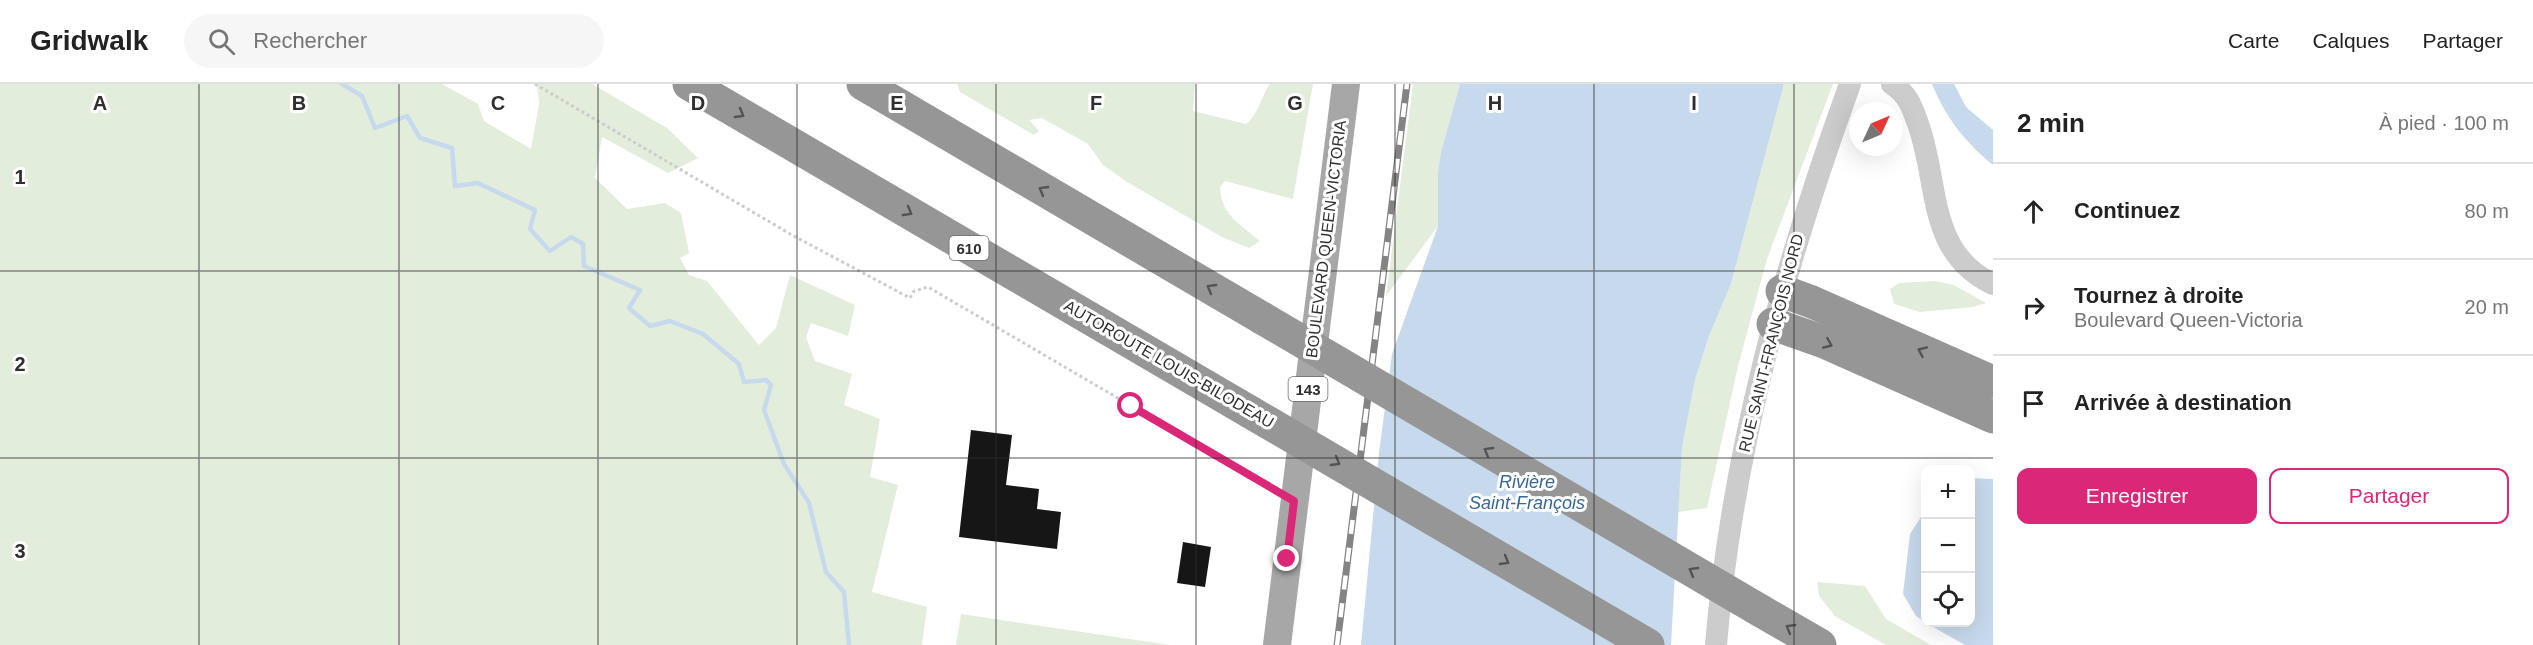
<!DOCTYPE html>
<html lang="fr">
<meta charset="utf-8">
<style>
:root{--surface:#fff;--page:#f6f6f6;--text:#222;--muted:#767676;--line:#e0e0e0;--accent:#db2777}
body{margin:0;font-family:Helvetica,sans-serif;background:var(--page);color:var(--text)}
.controls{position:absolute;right:18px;bottom:18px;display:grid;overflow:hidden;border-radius:12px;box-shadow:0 6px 24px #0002}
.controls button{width:54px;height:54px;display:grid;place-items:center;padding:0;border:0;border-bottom:2px solid var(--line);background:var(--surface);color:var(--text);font:30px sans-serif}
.compass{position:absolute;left:1849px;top:18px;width:54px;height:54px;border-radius:50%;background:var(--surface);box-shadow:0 6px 24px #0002;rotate:46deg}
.stop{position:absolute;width:18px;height:18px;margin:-14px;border:4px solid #db2777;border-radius:50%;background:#fff}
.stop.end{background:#db2777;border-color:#fff;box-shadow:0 2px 6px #0008}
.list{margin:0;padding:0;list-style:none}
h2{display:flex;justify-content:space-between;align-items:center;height:78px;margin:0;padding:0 24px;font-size:26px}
h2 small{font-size:20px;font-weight:400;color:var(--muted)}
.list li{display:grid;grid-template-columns:39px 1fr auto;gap:18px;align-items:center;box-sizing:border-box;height:96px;padding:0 24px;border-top:2px solid var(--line)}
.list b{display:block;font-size:22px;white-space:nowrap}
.list p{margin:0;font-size:20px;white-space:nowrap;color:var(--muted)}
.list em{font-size:20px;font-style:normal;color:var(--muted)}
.actions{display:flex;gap:12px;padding:18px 24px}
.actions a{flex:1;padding:14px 0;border:2px solid var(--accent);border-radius:12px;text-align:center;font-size:21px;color:var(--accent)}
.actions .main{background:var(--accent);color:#fff}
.icon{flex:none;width:33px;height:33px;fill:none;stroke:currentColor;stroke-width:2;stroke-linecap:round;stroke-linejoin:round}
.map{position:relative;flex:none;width:1993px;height:561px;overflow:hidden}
header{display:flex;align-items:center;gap:36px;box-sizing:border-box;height:84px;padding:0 30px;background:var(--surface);border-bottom:2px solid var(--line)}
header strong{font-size:28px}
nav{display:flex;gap:33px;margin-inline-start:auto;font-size:21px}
.search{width:420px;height:54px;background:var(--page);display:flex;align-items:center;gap:15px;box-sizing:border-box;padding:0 21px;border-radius:33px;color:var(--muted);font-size:22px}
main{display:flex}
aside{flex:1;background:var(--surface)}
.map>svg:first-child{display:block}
.green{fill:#e3eddc}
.water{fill:#c7daed}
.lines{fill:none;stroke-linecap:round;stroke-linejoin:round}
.stream{stroke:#c7daed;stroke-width:4.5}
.building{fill:#161616}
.path{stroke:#ccc;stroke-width:3;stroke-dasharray:3 3;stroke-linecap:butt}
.minor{stroke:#ccc;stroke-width:22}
.major{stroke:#a7a7a7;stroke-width:28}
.highway{stroke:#969696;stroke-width:33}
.rail-casing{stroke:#848484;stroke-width:7}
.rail{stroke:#fff;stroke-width:4.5;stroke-dasharray:14;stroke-linecap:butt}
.highway-bridge{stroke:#969696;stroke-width:33}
.oneway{stroke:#535353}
.route{stroke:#db2777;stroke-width:8}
.grid{fill:none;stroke:#2f2f2f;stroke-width:1.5;stroke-opacity:0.55}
.labels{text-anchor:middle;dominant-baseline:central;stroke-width:6;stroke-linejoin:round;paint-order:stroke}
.shield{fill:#fff;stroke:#6d6d6d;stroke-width:1.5}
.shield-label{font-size:15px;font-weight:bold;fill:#2f2f2f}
.street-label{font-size:16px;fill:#2f2f2f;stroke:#fff}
.water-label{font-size:18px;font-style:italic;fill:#396795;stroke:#fff}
.grid-label{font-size:20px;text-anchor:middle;font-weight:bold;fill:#2f2f2f;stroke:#fff;stroke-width:6;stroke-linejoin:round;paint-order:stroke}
</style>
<header>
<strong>Gridwalk</strong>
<div class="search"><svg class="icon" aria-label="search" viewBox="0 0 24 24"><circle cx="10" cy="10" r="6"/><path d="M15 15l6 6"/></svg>Rechercher</div>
<nav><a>Carte</a><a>Calques</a><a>Partager</a></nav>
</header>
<main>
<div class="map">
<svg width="1993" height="561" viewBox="0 0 1993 561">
<rect width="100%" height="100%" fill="#fff"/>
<!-- green -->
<g class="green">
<path d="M0,0h442l36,20 6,17 47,28 8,-45 -2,-20h55l75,44 31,30 -30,15 -66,-36 -7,41 32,31 38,-6 16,10 8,40 -9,5 9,17 18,6 52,64 17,-17 14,-53 65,30 -7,31 -37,-13 -5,14 9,24 37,13 -8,31 36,14 -10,58 28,8 -26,107 55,15 -5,38h-922z"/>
<path d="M957,0h238l-2,27 53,13c12,-8 15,-28 24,-40h43l-20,115 -68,-18 -5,6c1,28 20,37 40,54l-11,7 -27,-11 -95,-55 -24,-17 -15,-21 -46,-26 -13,2 10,11 -5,4 -74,-43z"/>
<path d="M1413,0h47l-19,68 -3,19v55l-52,70z"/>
<path d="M1784,0h49l-66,175 -29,107 -31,142 -29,4 4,-64 13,-68 14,-44 22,-52z"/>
<path d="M1935,197l19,4 32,18 -13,4 -53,5 -26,-8 -4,-15 9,-6z"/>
<path d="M1817,498l48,4 21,33 45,26h-45l-50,-28 -17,-21z"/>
<path d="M961,530l182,27 27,4h-214z"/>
</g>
<!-- water -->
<g class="water">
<path d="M1460,0h324l-53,200 -22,52 -14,44 -13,68 -11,197h-310l18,-192 13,-99 46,-128v-55l3,-19z"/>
<path d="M1932,0h22l12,23 27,23v35c-28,-23 -47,-47 -61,-81z"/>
<path d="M1971,394l22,1v166h-28l-39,-22 44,-1z"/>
<path d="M1925,427v111l-9,-6 -13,-22 7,-60z"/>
</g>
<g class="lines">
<!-- stream -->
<path class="stream" d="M342,0l20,12 13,32 32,-12 13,22 32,10 3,38 23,-3 57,27 -5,19 20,22 21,-14 12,7 1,22 56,24 -11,18 21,18 20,-5 33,13 36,30 5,18 22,-2 5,5 -7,25 20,54 25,39 17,69 18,20 5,53"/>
</g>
<!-- building -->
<g class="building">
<path d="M971,346l41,5 -6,50 33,4 -2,20 24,3 -4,37 -98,-12z"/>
<path d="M1183,458l28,5 -6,40 -28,-4z"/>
</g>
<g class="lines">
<!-- path -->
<path class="path" d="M535,0l257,151 118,63 4,-7 14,-4 347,203"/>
<!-- minor -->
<g class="minor">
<path d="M1892,0c15,10 19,20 25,37 23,59 8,131 76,163"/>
<path d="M1716,561c16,-193 68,-379 134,-561"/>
</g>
<!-- major -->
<path class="major" d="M1277,561l69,-561"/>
<!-- highway -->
<g class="highway">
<path d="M689,0l561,328"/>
<path d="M863,0l399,234"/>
<path d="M1782,207l30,11 181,80"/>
<path d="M1773,240l51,18 169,75"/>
<path d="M1761,527l59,34"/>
</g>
<!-- rail casing -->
<g class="rail-casing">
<path id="rail" d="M1337,561l70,-561"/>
</g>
<!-- rail -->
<use href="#rail" class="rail"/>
<!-- highway-bridge -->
<g class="highway-bridge">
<path d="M1262,234l499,293"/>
<path d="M1250,328l398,233"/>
</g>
</g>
<!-- one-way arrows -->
<defs><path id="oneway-chevron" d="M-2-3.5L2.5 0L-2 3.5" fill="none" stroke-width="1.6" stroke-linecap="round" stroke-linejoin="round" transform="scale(1.5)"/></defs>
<g class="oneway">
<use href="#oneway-chevron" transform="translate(740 30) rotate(30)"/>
<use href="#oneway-chevron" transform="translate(1043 106) rotate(-150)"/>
<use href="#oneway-chevron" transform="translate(908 128) rotate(30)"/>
<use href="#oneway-chevron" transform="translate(1211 204) rotate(-150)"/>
<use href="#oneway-chevron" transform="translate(1828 260) rotate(23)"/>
<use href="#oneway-chevron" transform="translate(1922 267) rotate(-156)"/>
<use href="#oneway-chevron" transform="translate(1488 367) rotate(-150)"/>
<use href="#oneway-chevron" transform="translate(1336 378) rotate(30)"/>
<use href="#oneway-chevron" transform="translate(1505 477) rotate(30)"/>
<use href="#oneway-chevron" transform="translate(1693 487) rotate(-150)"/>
<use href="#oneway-chevron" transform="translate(1790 544) rotate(-150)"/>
</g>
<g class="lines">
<!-- route -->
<path class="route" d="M1131,322l163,95 -7,58"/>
</g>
<!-- grid -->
<path class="grid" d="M199,0v561M399,0v561M598,0v561M797,0v561M996,0v561M1196,0v561M1395,0v561M1594,0v561M1794,0v561M0,187h1993M0,374h1993"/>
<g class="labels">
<!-- shield labels -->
<g class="shield">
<rect x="949.5" y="152" width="39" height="24" rx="4.5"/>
<rect x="1288.5" y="293" width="39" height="24" rx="4.5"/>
</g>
<g class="shield-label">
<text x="969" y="164">610</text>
<text x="1308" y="305">143</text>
</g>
<!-- street labels -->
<g class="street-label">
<text transform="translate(1326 155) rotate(-83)">BOULEVARD QUEEN-VICTORIA</text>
<text transform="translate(1771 259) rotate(-76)">RUE SAINT-FRANÇOIS NORD</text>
<text transform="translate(1169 280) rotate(30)">AUTOROUTE LOUIS-BILODEAU</text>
</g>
<!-- water labels -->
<g class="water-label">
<text x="1527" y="398">Rivière<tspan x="1527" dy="21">Saint-François</tspan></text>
</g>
</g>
<g class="grid-label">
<text x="100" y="26">A</text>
<text x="299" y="26">B</text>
<text x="498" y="26">C</text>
<text x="698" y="26">D</text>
<text x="897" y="26">E</text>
<text x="1096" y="26">F</text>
<text x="1295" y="26">G</text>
<text x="1495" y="26">H</text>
<text x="1694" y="26">I</text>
<text x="20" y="100">1</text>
<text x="20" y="287">2</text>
<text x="20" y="474">3</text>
</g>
</svg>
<div class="controls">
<button>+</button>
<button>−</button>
<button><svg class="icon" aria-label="locate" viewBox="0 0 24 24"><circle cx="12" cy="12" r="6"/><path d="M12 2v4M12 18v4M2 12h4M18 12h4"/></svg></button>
</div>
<svg class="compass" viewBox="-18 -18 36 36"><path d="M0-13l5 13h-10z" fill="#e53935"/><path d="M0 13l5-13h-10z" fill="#767676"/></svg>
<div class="stop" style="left:1131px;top:322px"></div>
<div class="stop end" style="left:1287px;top:475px"></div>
</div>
<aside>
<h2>2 min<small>À pied · 100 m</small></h2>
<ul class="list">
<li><svg class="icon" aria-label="ahead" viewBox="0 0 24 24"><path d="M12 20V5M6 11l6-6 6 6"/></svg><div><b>Continuez</b></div><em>80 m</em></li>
<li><svg class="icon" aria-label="right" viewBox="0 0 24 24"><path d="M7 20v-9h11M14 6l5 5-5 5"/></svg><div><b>Tournez à droite</b><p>Boulevard Queen-Victoria</p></div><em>20 m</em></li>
<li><svg class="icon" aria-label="arrive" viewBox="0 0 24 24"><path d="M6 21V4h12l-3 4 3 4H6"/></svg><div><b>Arrivée à destination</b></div></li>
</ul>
<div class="actions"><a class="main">Enregistrer</a><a>Partager</a></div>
</aside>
</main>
